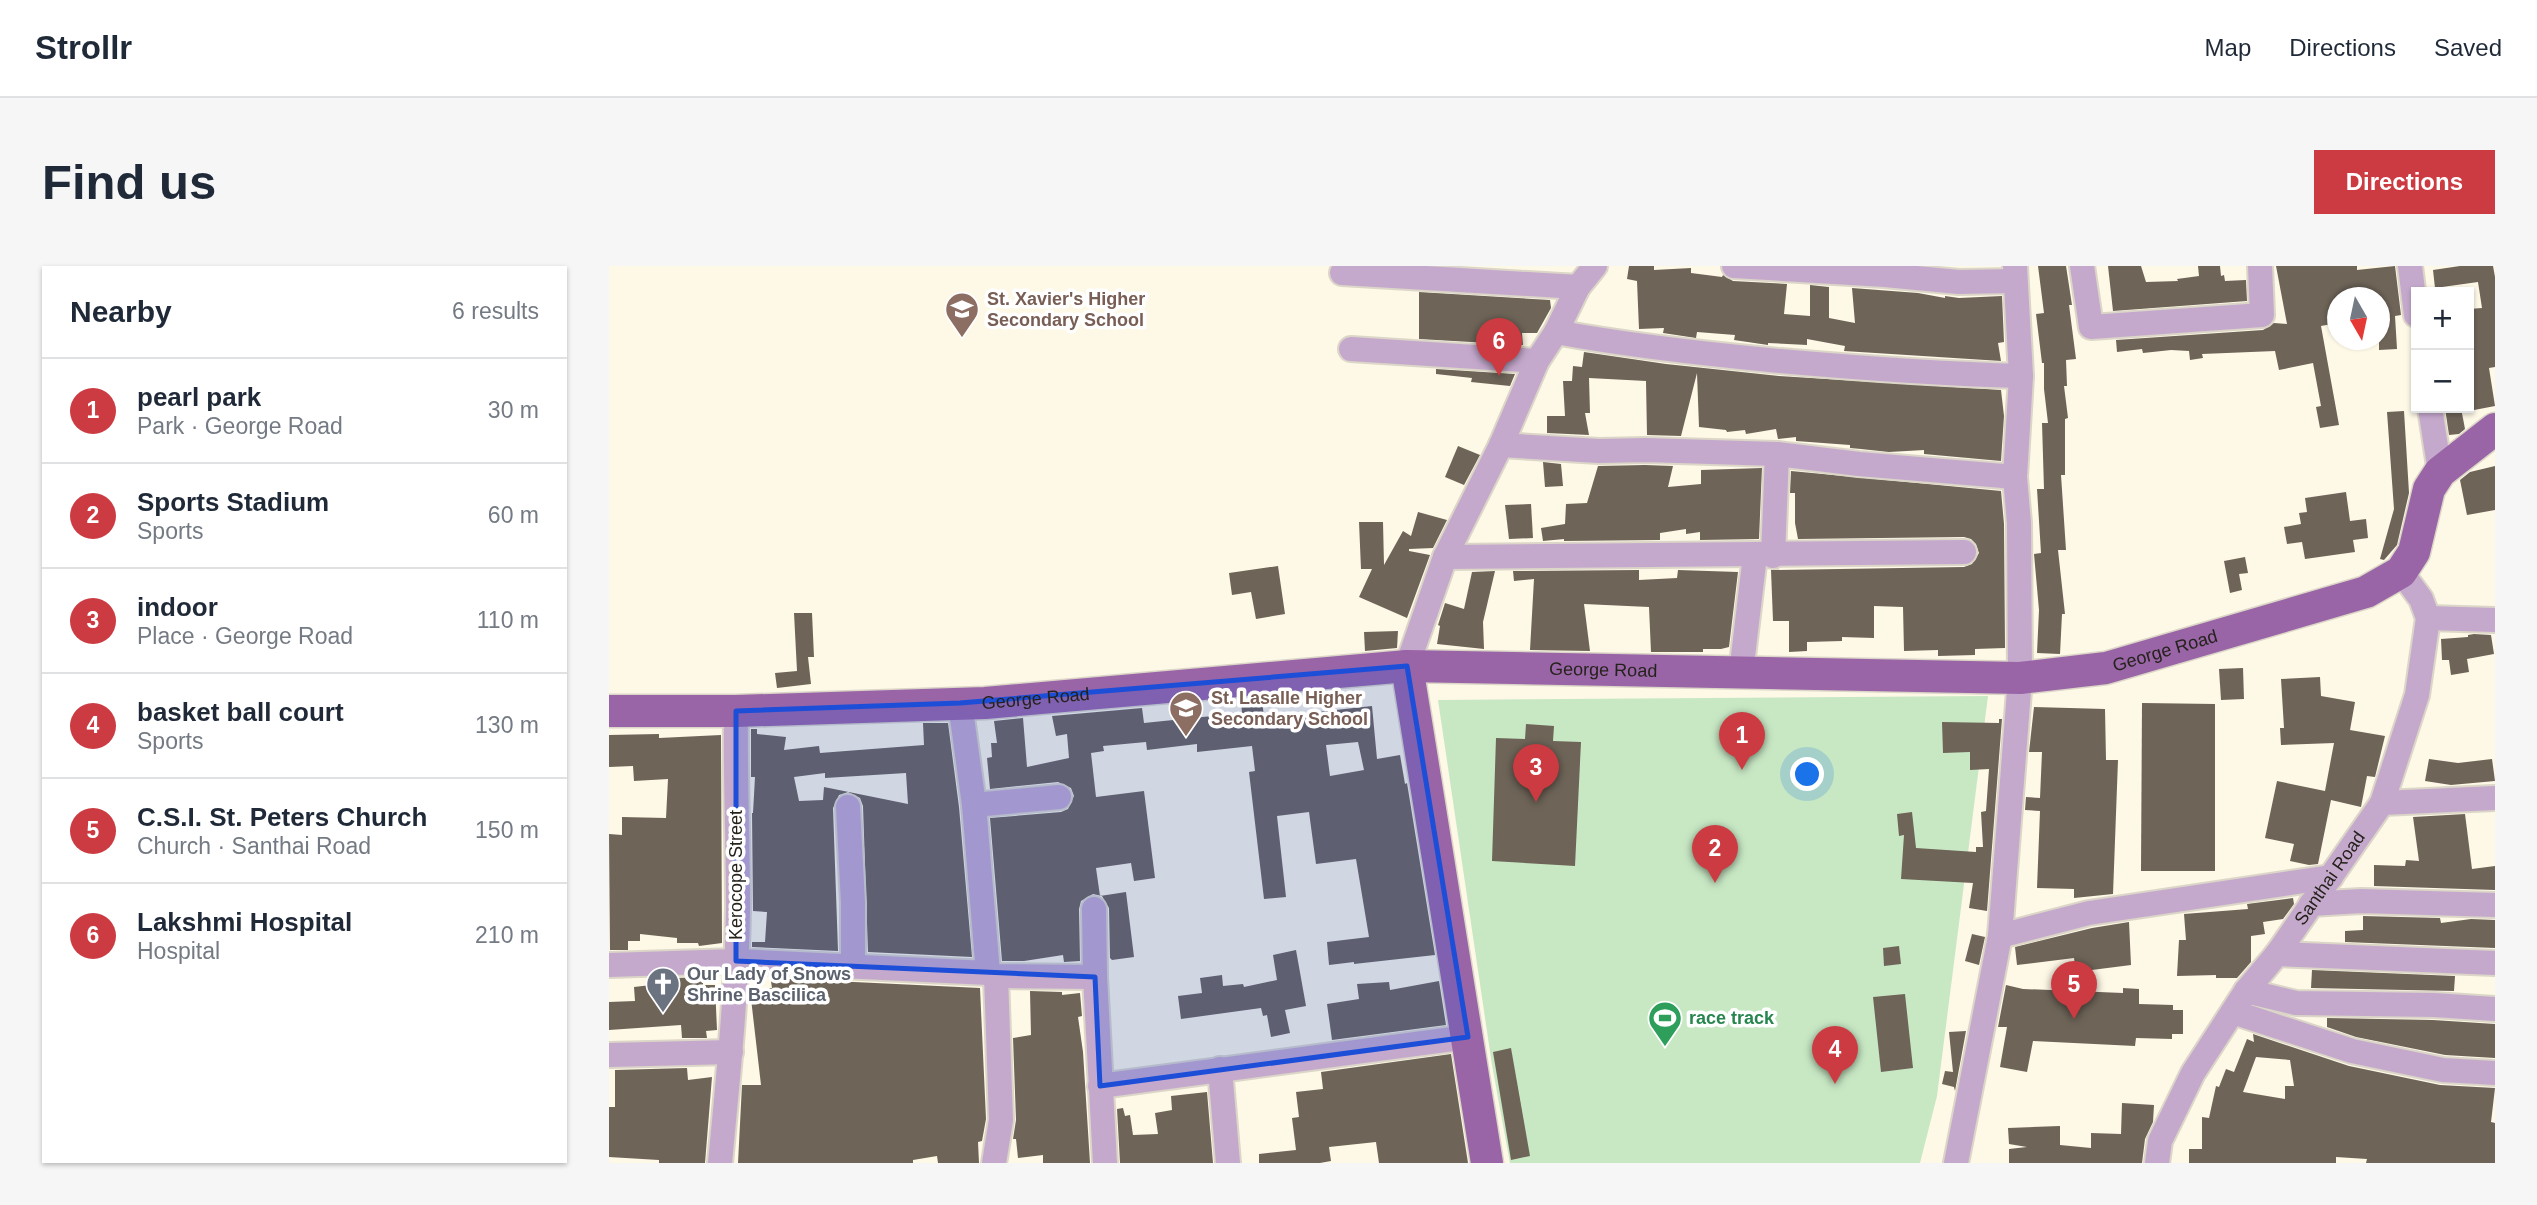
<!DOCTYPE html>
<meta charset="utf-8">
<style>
:root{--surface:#fff;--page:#f6f6f7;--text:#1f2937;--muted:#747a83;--line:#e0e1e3;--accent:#cb3b41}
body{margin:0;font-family:Helvetica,sans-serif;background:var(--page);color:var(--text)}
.controls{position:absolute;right:21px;top:21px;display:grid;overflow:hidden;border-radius:0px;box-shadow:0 2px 5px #0004}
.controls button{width:63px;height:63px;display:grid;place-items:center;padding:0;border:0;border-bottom:2px solid var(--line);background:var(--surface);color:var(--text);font:35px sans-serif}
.compass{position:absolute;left:1718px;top:21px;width:63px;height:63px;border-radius:50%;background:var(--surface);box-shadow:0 2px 5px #0004;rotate:171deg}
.you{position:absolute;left:1199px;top:509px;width:24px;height:24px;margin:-18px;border:5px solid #fff;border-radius:50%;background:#1a73e8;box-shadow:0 0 0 10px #1a73e833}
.badge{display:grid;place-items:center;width:46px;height:46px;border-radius:50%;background:var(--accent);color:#fff;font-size:23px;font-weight:700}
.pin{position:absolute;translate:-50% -58px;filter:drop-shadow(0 2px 4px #0008)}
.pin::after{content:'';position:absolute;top:37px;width:24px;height:21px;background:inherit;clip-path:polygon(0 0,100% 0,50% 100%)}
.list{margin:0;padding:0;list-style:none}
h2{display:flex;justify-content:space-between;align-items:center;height:91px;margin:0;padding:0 28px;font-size:30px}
h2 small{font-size:23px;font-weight:400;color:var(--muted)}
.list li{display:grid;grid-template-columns:46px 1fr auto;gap:21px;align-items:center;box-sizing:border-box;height:105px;padding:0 28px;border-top:2px solid var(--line)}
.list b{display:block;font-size:26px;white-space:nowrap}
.list p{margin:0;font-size:23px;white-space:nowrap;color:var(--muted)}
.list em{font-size:23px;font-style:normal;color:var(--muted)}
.map{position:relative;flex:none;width:1886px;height:897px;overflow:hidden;border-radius:0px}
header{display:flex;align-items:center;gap:42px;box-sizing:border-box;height:98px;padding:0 35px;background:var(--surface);border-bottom:2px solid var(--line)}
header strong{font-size:33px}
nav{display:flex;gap:38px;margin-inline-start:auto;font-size:24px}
.intro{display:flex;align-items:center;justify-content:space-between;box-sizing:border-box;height:168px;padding:0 42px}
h1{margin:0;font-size:49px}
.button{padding:18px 32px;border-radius:0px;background:var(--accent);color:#fff;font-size:24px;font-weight:700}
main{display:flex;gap:42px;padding:0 42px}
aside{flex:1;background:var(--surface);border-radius:0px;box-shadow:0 2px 5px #0004}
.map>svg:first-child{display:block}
.green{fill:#c8e8c4}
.building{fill:#6e6458;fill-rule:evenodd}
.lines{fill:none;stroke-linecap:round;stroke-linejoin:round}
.minor-casing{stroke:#dbd6c7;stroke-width:28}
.major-casing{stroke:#dbd6c7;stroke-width:35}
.minor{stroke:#c5a9cd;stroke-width:24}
.major{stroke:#9965a7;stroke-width:32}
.marked{fill:#1d4ed8;fill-opacity:0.2;stroke:#1d4ed8;stroke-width:5;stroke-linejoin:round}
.labels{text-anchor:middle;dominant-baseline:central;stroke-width:7;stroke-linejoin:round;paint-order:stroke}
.education-label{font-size:18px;font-weight:bold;fill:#785e54;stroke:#fff;text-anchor:start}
.street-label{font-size:18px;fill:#25221c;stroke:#fff}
.worship-label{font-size:18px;font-weight:bold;fill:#5b616d;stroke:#fff;text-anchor:start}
.leisure-label{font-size:18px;font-weight:bold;fill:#27864d;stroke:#fff;text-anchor:start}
</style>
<header>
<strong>Strollr</strong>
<nav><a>Map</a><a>Directions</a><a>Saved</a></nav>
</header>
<div class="intro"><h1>Find us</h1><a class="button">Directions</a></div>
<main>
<aside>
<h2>Nearby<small>6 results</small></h2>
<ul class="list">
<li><span class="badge">1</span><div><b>pearl park</b><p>Park · George Road</p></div><em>30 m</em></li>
<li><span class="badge">2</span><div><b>Sports Stadium</b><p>Sports</p></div><em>60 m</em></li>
<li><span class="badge">3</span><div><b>indoor</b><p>Place · George Road</p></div><em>110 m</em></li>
<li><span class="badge">4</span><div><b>basket ball court</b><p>Sports</p></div><em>130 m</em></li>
<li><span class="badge">5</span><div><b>C.S.I. St. Peters Church</b><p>Church · Santhai Road</p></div><em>150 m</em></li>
<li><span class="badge">6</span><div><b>Lakshmi Hospital</b><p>Hospital</p></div><em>210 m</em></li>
</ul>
</aside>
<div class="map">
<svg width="1886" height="897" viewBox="0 0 1886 897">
<rect width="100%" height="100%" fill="#fef8e7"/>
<!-- green -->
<path class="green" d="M1379,430l-51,400 -17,67h-410l-18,-98 -54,-365z"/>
<!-- building -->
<g class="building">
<path d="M1020,0h25v4l37,-2v5l31,4 1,-2 10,6 54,3 -3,30 26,2v-31l19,2v31l26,5 -3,-35 66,5 27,5v-2l14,2 43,-2 2,46 -6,1 3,18 -157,-10 1,-5 -38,-7v6l-39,-2v2l-34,-5 1,-5 -38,-3 -1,6 -33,-5 1,-5 -25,1 -2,-48 -10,-2z"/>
<path d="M1429,0h28l6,39h-3l7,54 -10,1 1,26h-3l4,32 -3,1v56h-4l5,75h-8l7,64h-3l-2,40 -23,-1 2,-43 -5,-56 7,-1 -4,-64h7l-2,-66h6l-4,-34v-26h-2l-6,-49 8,-1z"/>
<path d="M1499,0h33l5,16 32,-1 -1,-2 22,-3 -1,-10h22l1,10 3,-1 1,6 21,-1 1,21 -134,10z"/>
<path d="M1667,0h81v4l38,-4 6,49 -6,1 2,33 -18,1v-52h-42v25l-16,3 18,99 -19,3 -4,-21 5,-1 -8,-43 -34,7 -4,-19 -73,3 1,4 -13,2 -1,-9 -18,-1 -28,3 -1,-4 -25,3 -1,-12 147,-10 11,-7 13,1z"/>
<path d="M1851,0h33l2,11v90l-6,1 6,38 -26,5v-102l13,-1 -4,-26 -43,6 -2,-18z"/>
<path d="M810,26l131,8 1,8 -14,25h-15l1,12 -104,-6z"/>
<path d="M975,86l82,12 113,12 222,14 3,26 -3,45 -77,-7v-4l-35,2 -28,-3 -11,-1v-3l-54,-4v-4l-18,2 -2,-10 -30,5 -1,-4 -18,2 -1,-2 -27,-3 -2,-54 -16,63 -34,-1 -1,-54 -57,-3 1,35h-5l4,22 -42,-2v-17h18l-2,-35h9l1,-15 9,1z"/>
<path d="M827,103l79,5 -5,12 -39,-4 1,-4 -36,-4z"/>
<path d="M1836,142h16l4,21 -6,5 -10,1z"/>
<path d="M1795,145l5,82 -12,52 -13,15 -4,-1 14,-50 -7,-97z"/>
<path d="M849,180l22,9 -16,30 -19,-8z"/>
<path d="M934,196l18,2 2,22 -18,1z"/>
<path d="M1036,199l28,1 -5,21 33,-3v-14l61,-2 -3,71 -59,1v-8l-14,2v-5l-26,4v7l-96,1v-2l-21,2 -2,-13 24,-4 1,-20 21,-1 11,-37z"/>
<path d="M1886,200v44l-28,5 -7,-35 10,-8z"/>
<path d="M1182,205l210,20 3,33 1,124 -30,1v6l-37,1v-6l-34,1 -1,-44 -29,-1v32l-32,-1v4l-35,1v9l-18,1v-31h-16l-2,-51 193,-3 8,-3 7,-11 -3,-9 -5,-5 -7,-2 -166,2 -3,-16v-30h-5z"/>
<path d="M1737,226l4,29 16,-2 2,19 -15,2 2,12 -50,7 -3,-17 -15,2 -3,-17 17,-3 -2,-11 8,-1 -2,-14z"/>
<path d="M922,238l2,34 -24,1 -4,-34z"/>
<path d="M809,246l29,8 -14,28 -24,1v2l21,4 -23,63 -48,-21 13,-28h-11l-2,-47h24l1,43 19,-34 8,5z"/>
<path d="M1636,291l3,16 -9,1 3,16 -12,3 -6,-32z"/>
<path d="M669,300l7,48 -29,5 -5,-27 -19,3 -3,-22z"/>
<path d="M1030,304v10l38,-2 1,-8 60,2 -9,75 -8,2h-18v3h-52l-2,-45 -65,-3 6,47 -60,-1 4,-71 -20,2 -1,-10z"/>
<path d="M886,305l-12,51 1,27 -47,-5 3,-18 -2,-1 7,-22 19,6 8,-37z"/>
<path d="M185,347h18l2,44h-6l3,27 -34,4 -2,-15 22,-2z"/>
<path d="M789,365l-1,17 -32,3 -1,-19z"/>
<path d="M1865,368l17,1 3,19 -27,5 2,13 -18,3 -2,-15h-7l-1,-21 27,-2v-2z"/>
<path d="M1634,402l1,31 -23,1 -2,-31z"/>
<path d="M1711,411l1,19 34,6 -5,28 35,6 -10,41 -8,-1 -6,31 -30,-7 -13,64 -9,1 -19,-4 4,-17 -29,-6 12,-57 48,10 9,-48 -53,2 -1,-17h4l-3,-49z"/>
<path d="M653,433l2,19 108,-12 5,53 23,-4 5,29 2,-1 28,172 -81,9v-2l-25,3 -2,-23 42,-5 -13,-78 -40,5 -7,-52 -32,4 9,81 -22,2 -15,-127 6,-1 -3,-25 -55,6v-8l-50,6 -1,-8 -43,4 1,5 -13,2 5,44 48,-6 11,87 -21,3 -3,-18 -35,5 4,28 26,-4 8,65 -22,3 -2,-2 -1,-50 -7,-12 -9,-2 -12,7 -2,8 1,52 -16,1 -1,-7 -39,6h-22l-12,-143 71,-6 7,-3 6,-13 -3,-8 -13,-6 -68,7 -3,-31 5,-1 -1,-14h6l-3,-22 29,-3 4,49 42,-9 -2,-24 -11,2 -4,-20 90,-8 2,15 98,-10 -1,-12zM749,476l6,28 -34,6 -4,-31z"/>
<path d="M1533,437l73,1v167h-74z"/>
<path d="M1425,441l71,2 1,51h12l-5,134 -39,4v-9l-37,-1 3,-77 -15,-1 1,-13 14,1 2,-46h-13z"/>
<path d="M1390,453h3l-15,192 -18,-3 4,-25 -72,-4 3,-44 -5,1 -2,-22 15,-2 4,36 60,4v-5h7l-2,-35 5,-1 3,-42 -19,1v-18l-27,1 -1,-31 57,1z"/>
<path d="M314,457h25l11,84 13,150 -104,-5 -5,-146 -3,-8 -12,-6 -9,3 -6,13 5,143 -86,-4v-5h13l2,-30 -14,-1 -1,-98h1l2,-36h-4v-48h6v5l29,3 -2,13 35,-4 1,7 104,-8zM216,507v5l81,-5 2,31 -84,-17 -1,13 -24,1 -5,-24z"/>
<path d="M917,458l28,2 -1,15 28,1 -6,124 -83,-5 4,-123 29,1z"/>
<path d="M50,468v4l62,-3 1,208 -23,3 -1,-3h-21v-5l-37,-4v7h-12v9h-18l-1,-116 13,1v-18l44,1 2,-39 -34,2 -1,-15 -24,1v-32z"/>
<path d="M1820,493l29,4 34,-4 3,22 -44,4 -26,-4z"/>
<path d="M1856,548l7,55 23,-3v24l-121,-4v-21l31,1 1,-6 13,1 -6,-44z"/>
<path d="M1684,632l1,6 -11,15 -20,3 2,12 -14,2v26l-14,16h-21v-3l-39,1 2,-36h7l-2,-26 64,-5 -1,-5z"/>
<path d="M1754,650l77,2 1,5 30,-4 24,1v28l-150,-6v-11l18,-1z"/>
<path d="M1520,656l2,43 -55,7 -2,-14 -57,7 -2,-18 77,-19z"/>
<path d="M1363,668l13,3 -6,28 -14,-4z"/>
<path d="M1290,680l2,18 -17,2 -1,-18z"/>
<path d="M687,684l10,56 -21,4 5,23 -19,4 -4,-22 -4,1 -2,-8 -80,11 -3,-23 24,-3 -2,-15 22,-3 1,11 20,-2 1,3 33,-7 -4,-25z"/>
<path d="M1703,704l143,6 -1,15 -143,-3z"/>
<path d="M94,711v8h12l2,45 -11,1 1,7h-25l-1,-13 -72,5v-28l26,-1 -1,-14 43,-5 -1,-4z"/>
<path d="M182,713l189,9 6,131 -4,22 -4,1 1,21h-41l-1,-7 -24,4v3h-175l4,-78h19l-11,-95 22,-2 -1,-7z"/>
<path d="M830,715l7,44 -114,15 -5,-36 32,-5 -2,-15 32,-2 1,8z"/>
<path d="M1397,719l17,4 100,4v-5l16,1v15l34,1v5h10v24h-11v5l-36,-1 -1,8 -102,-5 -6,31 -27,-5 7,-40h-9z"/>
<path d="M421,725l32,1v3l18,-2 2,23 -4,1 5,35 7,111h-47v-8l-25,3 -2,-19h-3l3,-19 -3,-82 18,-3z"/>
<path d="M1296,728l8,74 -32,4 -8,-75z"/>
<path d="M1718,752l106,2 62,4v34l-50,-3 -89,-18 -29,-10z"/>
<path d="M1357,765l-11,60 -1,-4 -12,-3 3,-13 8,1 -4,-40z"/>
<path d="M1644,768l96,32 91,19 55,3 -4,34 4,1v40h-129l1,-4 -31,-2v6h-147v-14h13v-32l7,1 7,-32 3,1 7,-18 8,3 13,-33 7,3zM1647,791l34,3 4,26h-9v13l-42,-7z"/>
<path d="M902,782l19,108 -19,4 -18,-108z"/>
<path d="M842,788l17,109h-89l-3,-21 -47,5 2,14 -11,2h-61v-9l37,-4 -4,-32 7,-1 -3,-25 27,-3 -2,-17z"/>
<path d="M78,802l1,12 24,-3 -7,86h-46v-3l-50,-3v-50h6v-37z"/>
<path d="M598,826l6,71h-93l-3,-54 6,-1 2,8 5,-1 3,20 25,-1 -3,-21 17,-3 -1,-14z"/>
<path d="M1513,837l32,2 -1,17 -8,17 -3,24h-133v-14l18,-2 -18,-3 -1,-16 52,-2v19l31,3v-15l30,1z"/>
</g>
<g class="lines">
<!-- minor casing -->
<g class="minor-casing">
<g id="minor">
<path d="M1125,0l151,9 74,7 56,-1"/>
<path d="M1473,0l9,61 171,-12 -2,-49"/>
<path d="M1801,0l6,49"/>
<path d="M733,7l236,14"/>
<path d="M947,66c74,14 149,22 224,29 80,7 160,13 241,15"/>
<path d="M742,83l186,12"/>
<path d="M1821,142l10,64"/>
<path d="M892,179l98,6 46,-1 132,4 82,10 156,13"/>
<path d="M1164,290l4,-102"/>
<path d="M836,291l519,-5"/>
<path d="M1819,352l67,2"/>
<path d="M798,400l38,-109 56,-112 36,-84 19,-29 22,-45 17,-21"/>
<path d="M1132,407l14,-118"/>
<path d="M351,437l14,102 14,168"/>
<path d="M1773,537l113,-5"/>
<path d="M365,539l85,-8"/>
<path d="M239,541l5,96v63"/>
<path d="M1702,638l50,-3 134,4"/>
<path d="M485,643l1,68 10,186"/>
<path d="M1391,670l89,-23 242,-36"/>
<path d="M1668,688l218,9"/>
<path d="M0,699l127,-4 252,12 8,3 99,1"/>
<path d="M1637,725l50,12 138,2 61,4"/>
<path d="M1624,746l119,39 91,19 52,3"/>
<path d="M0,789l122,-3"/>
<path d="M611,803l8,94"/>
<path d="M491,820l368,-49"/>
<path d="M111,897c8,-85 17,-170 18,-255 0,-65 -3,-131 -2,-197"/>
<path d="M385,897l7,-43 -5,-144"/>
<path d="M1347,897l44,-227 20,-258 -1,-155 -4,-46 6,-101 -6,-110"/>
<path id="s1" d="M1548,897l3,-22 33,-68 53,-82 31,-37 105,-151 35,-108 11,-77 -7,-19 -20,-27"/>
</g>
</g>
<!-- major casing -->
<g class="major-casing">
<g id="major">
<path d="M798,400l80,497"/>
<path id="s2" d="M0,445h127l249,-8 422,-37 613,12 86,-10 260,-76 35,-20 13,-20 15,-63 11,-17 55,-43"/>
</g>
</g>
<!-- minor -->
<use href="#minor" class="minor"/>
<!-- major -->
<use href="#major" class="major"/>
</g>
<!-- marked area -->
<path class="marked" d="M798,400l61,371 -368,49 -5,-109 -359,-16v-250l224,-8z"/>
<!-- icons -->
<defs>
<g id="school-pin" transform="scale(1.75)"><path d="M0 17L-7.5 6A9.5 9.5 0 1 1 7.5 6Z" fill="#8d6e63" stroke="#fff"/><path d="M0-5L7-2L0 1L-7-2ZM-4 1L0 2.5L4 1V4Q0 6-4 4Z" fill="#fff"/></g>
<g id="church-pin" transform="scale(1.75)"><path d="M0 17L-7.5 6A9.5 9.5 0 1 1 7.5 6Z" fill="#6b7280" stroke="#fff"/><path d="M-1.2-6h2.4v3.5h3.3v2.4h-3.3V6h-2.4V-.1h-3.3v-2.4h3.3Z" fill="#fff"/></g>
<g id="stadium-pin" transform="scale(1.75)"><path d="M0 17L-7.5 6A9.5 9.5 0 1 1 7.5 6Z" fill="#2e9e5b" stroke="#fff"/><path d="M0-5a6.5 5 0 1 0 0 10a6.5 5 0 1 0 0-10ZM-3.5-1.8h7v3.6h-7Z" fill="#fff"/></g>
</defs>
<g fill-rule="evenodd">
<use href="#school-pin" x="353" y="43"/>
<use href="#school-pin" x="577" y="442"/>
<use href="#church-pin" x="54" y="718"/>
<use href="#stadium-pin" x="1056" y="752"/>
</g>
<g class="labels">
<!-- education labels -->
<g class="education-label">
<text x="378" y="33">St. Xavier's Higher<tspan x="378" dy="21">Secondary School</tspan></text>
<text x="602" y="432">St. Lasalle Higher<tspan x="602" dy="21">Secondary School</tspan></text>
</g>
<!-- street labels -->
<g class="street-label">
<text stroke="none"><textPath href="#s2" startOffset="1561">George Road</textPath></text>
<text stroke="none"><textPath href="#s2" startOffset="996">George Road</textPath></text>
<text stroke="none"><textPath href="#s2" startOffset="427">George Road</textPath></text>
<text transform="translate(127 609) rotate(-90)">Kerocope Street</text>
<text stroke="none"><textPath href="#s1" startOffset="336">Santhai Road</textPath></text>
</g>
<!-- worship labels -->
<g class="worship-label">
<text x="78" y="708">Our Lady of Snows<tspan x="78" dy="21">Shrine Bascilica</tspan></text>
</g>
<!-- leisure labels -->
<g class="leisure-label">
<text x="1080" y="752">race track</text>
</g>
</g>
</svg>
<div class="controls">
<button>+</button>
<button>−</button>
</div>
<svg class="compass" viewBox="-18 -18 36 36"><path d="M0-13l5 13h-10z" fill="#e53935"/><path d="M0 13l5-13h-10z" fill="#747a83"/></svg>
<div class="you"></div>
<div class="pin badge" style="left:1133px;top:504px">1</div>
<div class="pin badge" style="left:1106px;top:617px">2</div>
<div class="pin badge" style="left:927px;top:536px">3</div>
<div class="pin badge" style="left:1226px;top:818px">4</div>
<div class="pin badge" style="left:1465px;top:753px">5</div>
<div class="pin badge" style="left:890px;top:110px">6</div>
</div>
</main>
